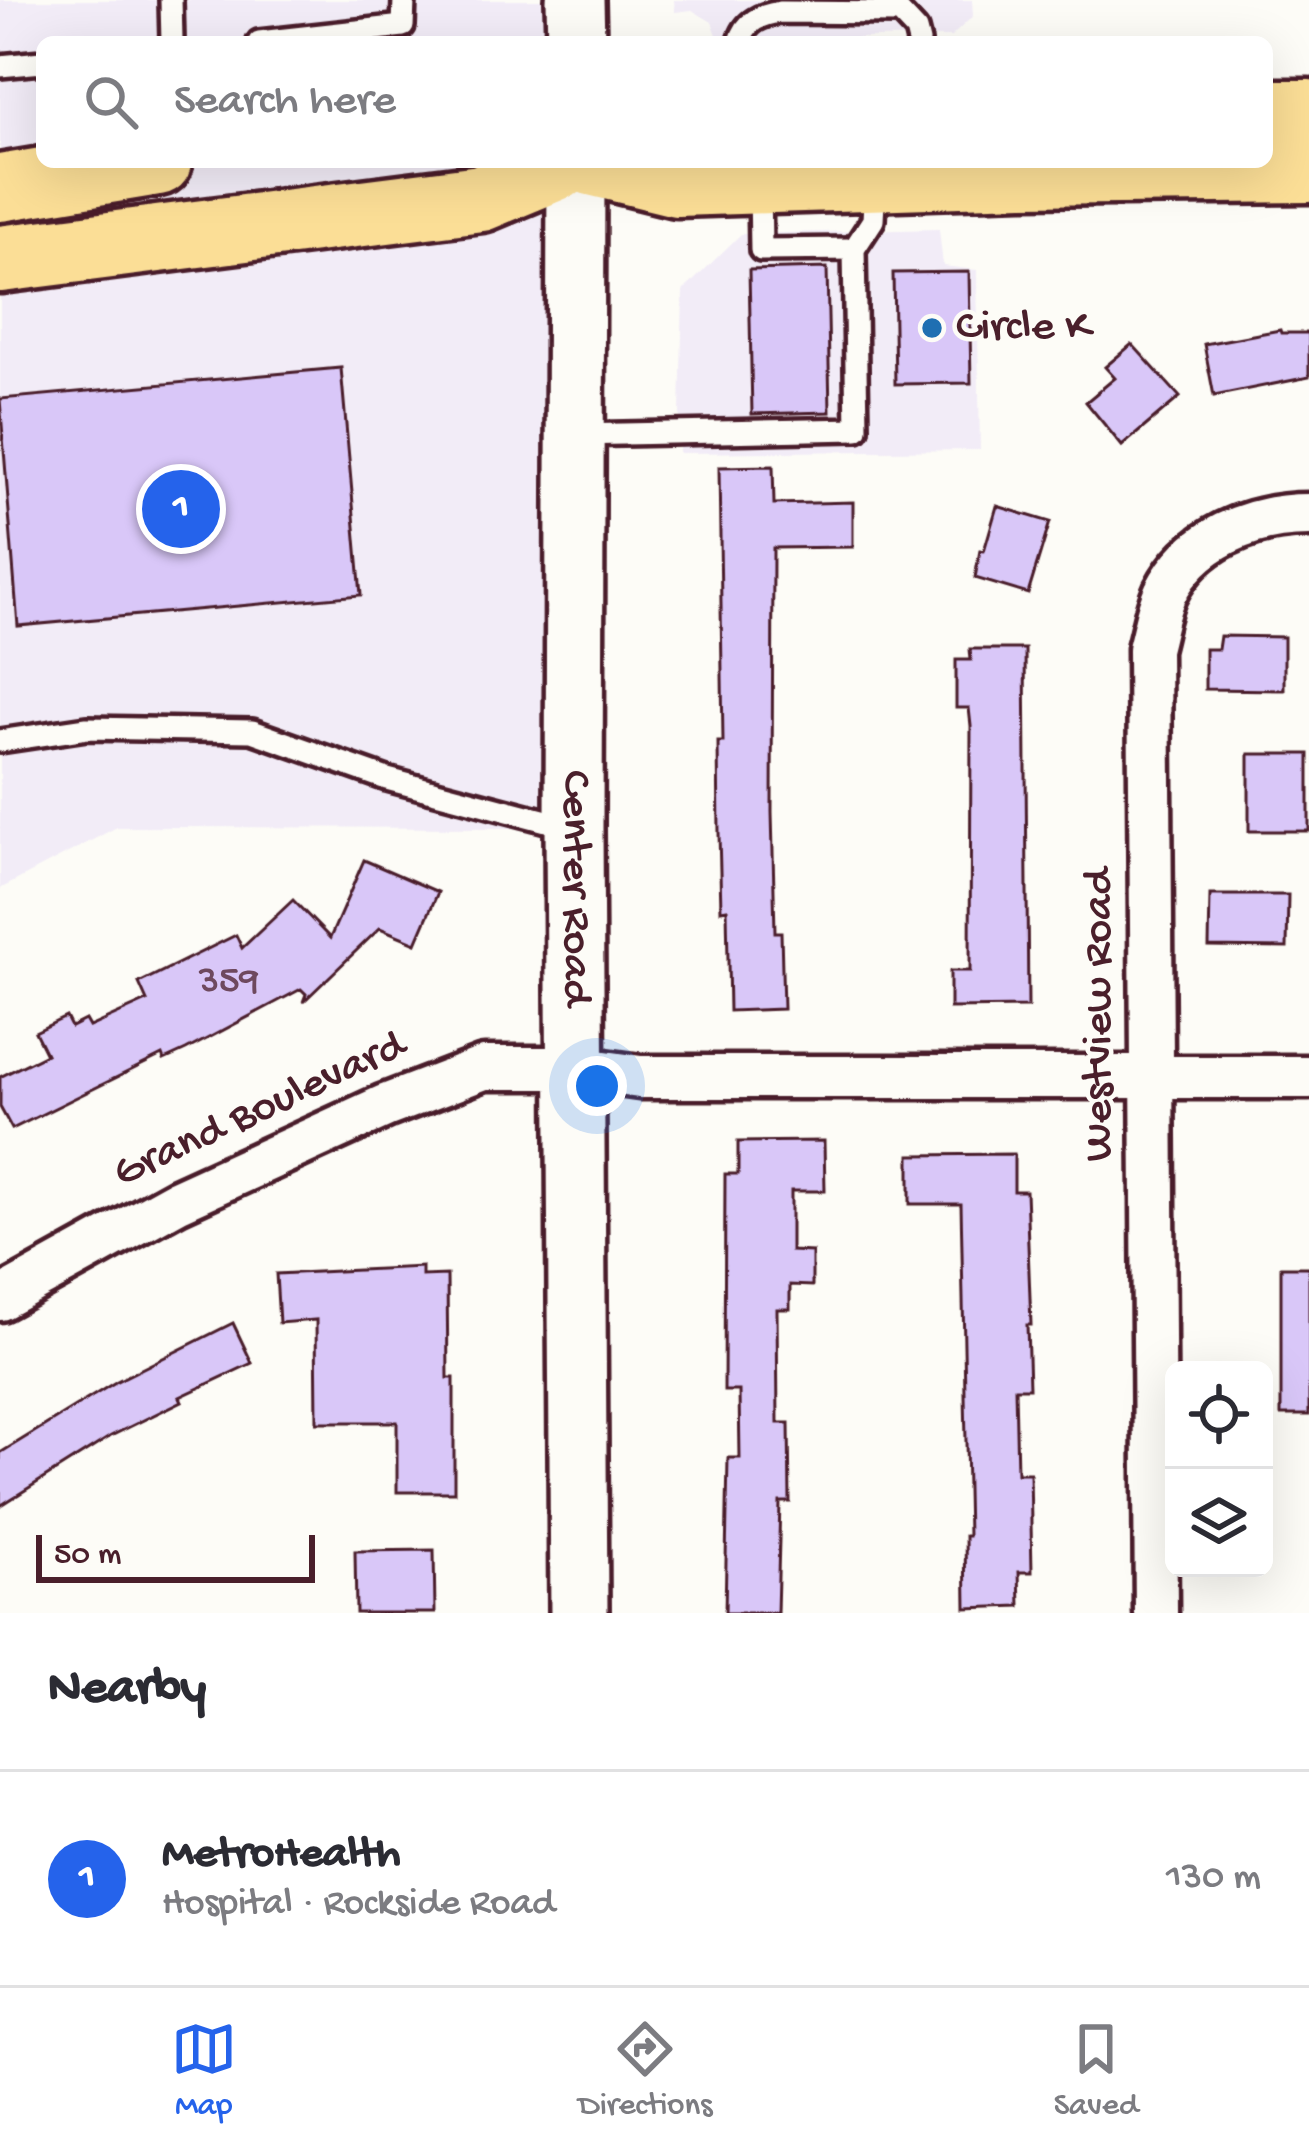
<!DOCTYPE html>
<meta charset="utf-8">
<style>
:root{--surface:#fff;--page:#f2f2f3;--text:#2b2b33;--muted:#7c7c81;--line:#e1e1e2;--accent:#2563eb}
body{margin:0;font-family:"Gochi Hand",sans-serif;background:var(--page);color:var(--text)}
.controls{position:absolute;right:36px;bottom:36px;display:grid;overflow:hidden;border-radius:18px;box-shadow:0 12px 48px #0002}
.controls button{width:108px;height:108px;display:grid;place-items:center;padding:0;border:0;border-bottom:3px solid var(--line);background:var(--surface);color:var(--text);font:60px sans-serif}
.scale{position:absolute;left:36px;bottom:30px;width:279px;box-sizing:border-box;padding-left:12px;border:6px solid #4a1f2b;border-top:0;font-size:33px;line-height:42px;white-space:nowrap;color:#4a1f2b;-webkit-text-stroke:9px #fdfcf7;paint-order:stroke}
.you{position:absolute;left:597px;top:1086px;width:42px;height:42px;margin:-30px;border:9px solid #fff;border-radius:50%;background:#1a73e8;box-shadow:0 0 0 18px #1a73e833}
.badge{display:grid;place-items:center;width:78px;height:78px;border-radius:50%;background:var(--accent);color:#fff;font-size:39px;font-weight:700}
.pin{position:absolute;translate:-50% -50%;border:6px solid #fff;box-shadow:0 3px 12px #0006}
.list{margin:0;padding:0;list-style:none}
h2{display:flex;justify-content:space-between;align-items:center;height:156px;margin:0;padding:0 48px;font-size:51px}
h2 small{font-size:39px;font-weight:400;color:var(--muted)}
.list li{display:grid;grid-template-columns:78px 1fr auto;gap:36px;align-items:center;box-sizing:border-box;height:216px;padding:0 48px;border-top:3px solid var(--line)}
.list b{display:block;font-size:45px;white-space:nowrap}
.list p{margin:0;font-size:39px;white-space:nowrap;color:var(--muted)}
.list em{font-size:39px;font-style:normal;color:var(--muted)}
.icon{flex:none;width:66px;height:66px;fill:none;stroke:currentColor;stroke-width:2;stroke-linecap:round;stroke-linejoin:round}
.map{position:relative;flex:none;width:1309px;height:1613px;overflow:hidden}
.search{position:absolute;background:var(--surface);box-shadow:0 12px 48px #0002;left:36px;right:36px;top:36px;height:132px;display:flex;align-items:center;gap:30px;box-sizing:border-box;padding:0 42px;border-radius:18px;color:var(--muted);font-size:45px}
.sheet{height:372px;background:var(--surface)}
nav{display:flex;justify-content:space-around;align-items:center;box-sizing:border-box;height:168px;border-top:3px solid var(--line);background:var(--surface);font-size:33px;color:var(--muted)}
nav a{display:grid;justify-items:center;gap:6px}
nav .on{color:var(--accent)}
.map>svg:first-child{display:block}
.built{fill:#f2ecf7}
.building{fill:#d9c7f8;stroke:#4a1f2b;stroke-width:3}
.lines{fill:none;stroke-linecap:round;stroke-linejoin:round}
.lane-casing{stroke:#4a1f2b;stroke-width:30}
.street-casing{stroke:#4a1f2b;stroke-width:51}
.secondary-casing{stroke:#4a1f2b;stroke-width:66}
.primary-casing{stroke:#4a1f2b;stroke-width:75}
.lane{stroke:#fdfcf7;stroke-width:21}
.street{stroke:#fdfcf7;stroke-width:42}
.secondary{stroke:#fdfcf7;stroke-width:57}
.primary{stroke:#fbde96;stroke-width:66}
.poi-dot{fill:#1f6fb2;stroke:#fdfcf7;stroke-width:4.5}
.labels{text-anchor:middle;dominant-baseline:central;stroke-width:9;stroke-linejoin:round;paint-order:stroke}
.number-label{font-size:39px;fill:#6e495e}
.poi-label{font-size:45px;fill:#4a1f2b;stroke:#fdfcf7;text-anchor:start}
.street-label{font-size:45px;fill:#4a1f2b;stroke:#fdfcf7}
</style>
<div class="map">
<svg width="1309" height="1613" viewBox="0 0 1309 1613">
<rect width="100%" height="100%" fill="#fdfcf7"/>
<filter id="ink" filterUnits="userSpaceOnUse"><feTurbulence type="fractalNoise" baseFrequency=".00833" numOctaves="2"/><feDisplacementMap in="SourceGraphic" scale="24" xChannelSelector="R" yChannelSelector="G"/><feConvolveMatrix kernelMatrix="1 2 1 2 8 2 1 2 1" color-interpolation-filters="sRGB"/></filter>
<g filter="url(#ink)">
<!-- built -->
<g class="built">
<path d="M0,0h575v42h-533v120h533l-1,666 -457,-1 -117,62z"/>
<path d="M674,0h298l1,16 -22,21 -232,3 -7,-18 -20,-12 -17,2z"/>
<path d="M939,229l4,37 34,4 3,180 -301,3 4,-162 58,-57z"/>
</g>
<!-- building -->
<g class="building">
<path d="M827,268l3,144 -78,2 -3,-144z"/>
<path d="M969,272l2,111 -76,1 -2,-111z"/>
<path d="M1280,330l1,3h28v44l-95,19 -10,-52z"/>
<path d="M1132,344l48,53 -58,49 -36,-44 29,-24 -10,-11z"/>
<path d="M341,368l20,227 -343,31 -18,-227z"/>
<path d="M773,466l1,38 79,-2v45l-80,1 -1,264 3,120h6l2,77 -54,2 -2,-102 -6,1 -2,-77 -1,-91h5l-4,-275z"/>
<path d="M997,506l53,16 -22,72 -53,-16 5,-28 4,1z"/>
<path d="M1220,636l64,1v53l-79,-1v-40h13z"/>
<path d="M970,649h55l3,358 -78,1v-37h20l1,-245 -2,-18h-13v-48h15z"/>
<rect x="1249" y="754" width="60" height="77"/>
<path d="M364,860l74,32 -22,51 -36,-15 -77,74 3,-8 -5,-5 -115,61 -22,10 -2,-5 -150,74 -12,-22v-30l46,-23 -11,-22 31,-15 5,10 14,-7 4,7 58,-26 -8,-18 97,-48 6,13 51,-48 37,38z"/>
<path d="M1210,895h78l-1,53 -78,-1z"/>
<path d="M824,1141l1,50h-34v60l21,1v34l-22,-1v24h-13l1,114h11l1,79h-10l-3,111h-52l3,-155h12l-1,-67h-15l1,-217h13v-32z"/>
<path d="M1014,1154v37h12l5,134h-4l2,63h-14l2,85h13l2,99h-13l1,34 -54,2 -1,-72h3l-7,-332h-51v-49z"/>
<path d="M422,1267v9l25,-1 1,103h6v114h-57v-70h-80l-1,-102 -37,3 -3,-49z"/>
<rect x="1281" y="1267" width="28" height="148"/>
<path d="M233,1323l19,40 -72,34 2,4 -71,35 -111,70v-53l117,-72z"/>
<path d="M434,1550l1,63h-79l-1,-62z"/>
</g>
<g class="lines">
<!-- lane casing -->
<g class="lane-casing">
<g id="lane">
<path d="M171,0l1,42"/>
<path d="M259,42l144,-16 1,-26"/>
<path d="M740,42c5,-21 21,-27 40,-30l120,1 16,17 3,12"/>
<path d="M0,66l42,-4"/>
<path d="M760,186l1,64 93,-1"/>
<path d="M576,435l281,-6 -3,-180 19,-29 2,-37"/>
<path d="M0,741l87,-13 165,3 135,48 186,49"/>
</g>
</g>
<!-- street casing -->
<g class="street-casing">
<g id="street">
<path d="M0,1299l177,-98 208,-95 99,-38h92l64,9h669"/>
<path d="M1156,1613l-7,-964c5,-18 8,-39 16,-56 27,-54 85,-78 144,-78"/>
</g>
</g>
<!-- secondary casing -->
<g class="secondary-casing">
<g id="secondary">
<path d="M575,0l1,42"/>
<path id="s1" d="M576,162l-2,666 5,785"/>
</g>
</g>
<!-- primary casing -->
<g class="primary-casing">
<g id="primary">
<path d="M1267,113h42"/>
<path d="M591,162l86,21 345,-11 287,-3"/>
<path d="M0,188l158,-26"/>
<path d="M0,259l481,-61 87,-36"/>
</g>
</g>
<!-- lane -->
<use href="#lane" class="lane"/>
<!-- street -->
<use href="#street" class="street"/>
<!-- secondary -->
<use href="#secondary" class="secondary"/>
<!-- primary -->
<use href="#primary" class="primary"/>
</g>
</g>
<!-- markers -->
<circle class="poi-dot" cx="932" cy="328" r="12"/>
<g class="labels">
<!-- number labels -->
<g class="number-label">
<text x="229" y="983">359</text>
</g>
<!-- poi labels -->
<g class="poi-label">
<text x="956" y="328">Circle K</text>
</g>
<!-- street labels -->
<g class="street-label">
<text stroke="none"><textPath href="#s1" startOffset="726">Center Road</textPath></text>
<text transform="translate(1100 1015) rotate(-90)">Westview Road</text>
<text transform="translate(260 1111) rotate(-25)">Grand Boulevard</text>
</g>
</g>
</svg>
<div class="controls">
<button><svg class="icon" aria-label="locate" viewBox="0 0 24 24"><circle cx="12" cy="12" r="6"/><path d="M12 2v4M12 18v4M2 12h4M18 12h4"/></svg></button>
<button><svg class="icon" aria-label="layers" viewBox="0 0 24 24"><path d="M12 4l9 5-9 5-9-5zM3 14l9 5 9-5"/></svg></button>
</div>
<div class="scale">50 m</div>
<div class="you"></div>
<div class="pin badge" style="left:181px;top:509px">1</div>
<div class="search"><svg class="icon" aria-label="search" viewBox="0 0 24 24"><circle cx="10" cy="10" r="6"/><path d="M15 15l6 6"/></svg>Search here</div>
</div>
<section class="sheet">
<h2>Nearby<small></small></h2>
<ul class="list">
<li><span class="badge">1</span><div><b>MetroHealth</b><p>Hospital · Rockside Road</p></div><em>130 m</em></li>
</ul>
</section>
<nav>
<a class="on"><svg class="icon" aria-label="map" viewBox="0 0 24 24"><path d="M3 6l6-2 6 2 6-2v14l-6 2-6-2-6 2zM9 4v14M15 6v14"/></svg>Map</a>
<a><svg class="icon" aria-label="directions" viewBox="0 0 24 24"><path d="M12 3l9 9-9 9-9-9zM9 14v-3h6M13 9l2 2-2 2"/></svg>Directions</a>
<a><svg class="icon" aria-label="saved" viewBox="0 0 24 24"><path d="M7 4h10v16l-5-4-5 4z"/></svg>Saved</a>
</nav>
